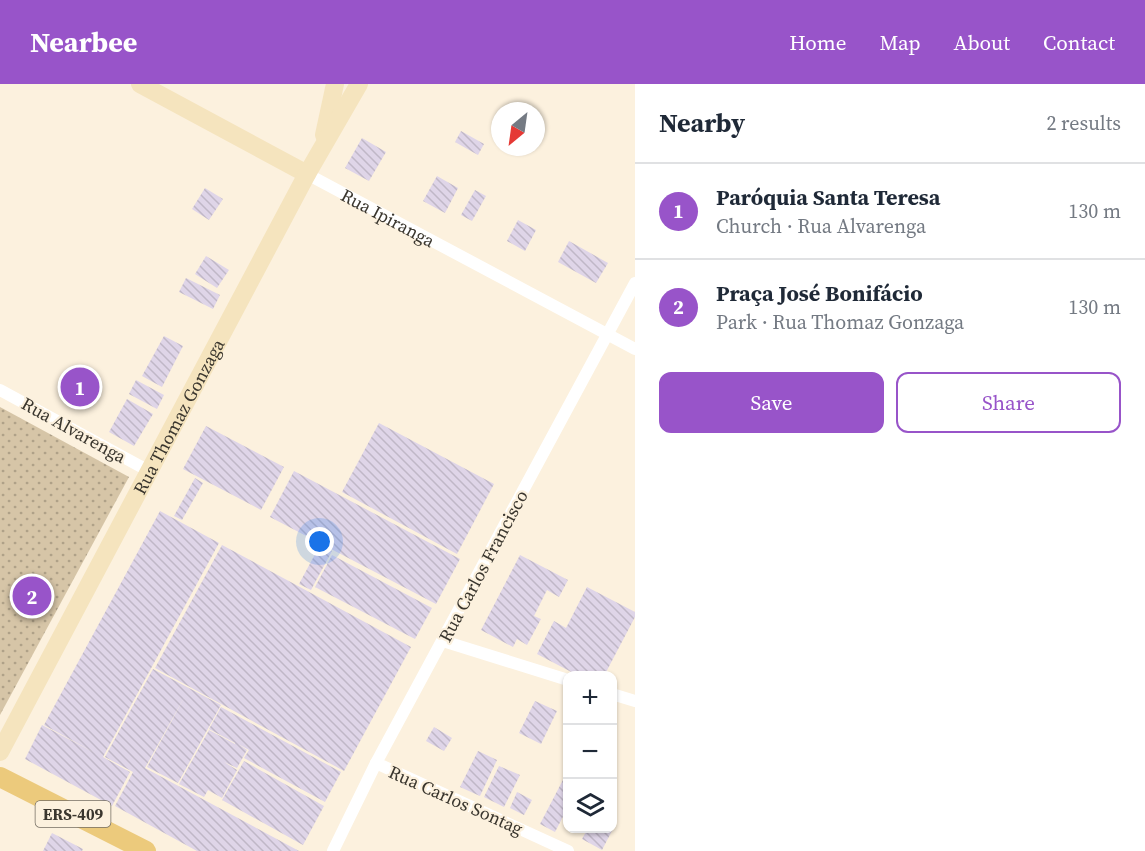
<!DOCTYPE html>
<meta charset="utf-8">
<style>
:root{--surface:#fff;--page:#f2f2f3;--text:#1f2937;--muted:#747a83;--line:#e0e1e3;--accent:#9854c9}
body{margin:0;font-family:"Source Serif 4",serif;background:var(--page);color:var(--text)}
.controls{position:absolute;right:18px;bottom:18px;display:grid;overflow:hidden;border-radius:12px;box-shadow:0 2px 4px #0004}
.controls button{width:54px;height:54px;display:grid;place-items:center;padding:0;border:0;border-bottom:2px solid var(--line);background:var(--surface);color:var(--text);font:30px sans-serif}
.compass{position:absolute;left:491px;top:18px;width:54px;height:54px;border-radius:50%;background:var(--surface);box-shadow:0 2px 4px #0004;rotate:209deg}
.you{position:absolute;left:320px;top:458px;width:21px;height:21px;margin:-15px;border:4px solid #fff;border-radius:50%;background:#1a73e8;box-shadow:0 0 0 9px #1a73e833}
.badge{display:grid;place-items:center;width:39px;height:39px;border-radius:50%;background:var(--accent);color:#fff;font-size:20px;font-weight:700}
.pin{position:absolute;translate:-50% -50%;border:3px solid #fff;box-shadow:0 2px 6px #0006}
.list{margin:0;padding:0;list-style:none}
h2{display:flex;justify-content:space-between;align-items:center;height:78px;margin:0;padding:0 24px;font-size:26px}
h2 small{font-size:20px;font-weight:400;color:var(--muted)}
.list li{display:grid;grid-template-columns:39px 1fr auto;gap:18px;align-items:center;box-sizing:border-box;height:96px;padding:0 24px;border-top:2px solid var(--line)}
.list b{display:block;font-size:22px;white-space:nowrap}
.list p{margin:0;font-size:20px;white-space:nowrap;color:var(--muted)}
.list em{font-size:20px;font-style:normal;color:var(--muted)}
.actions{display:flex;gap:12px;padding:18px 24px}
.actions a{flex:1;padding:14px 0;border:2px solid var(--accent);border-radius:12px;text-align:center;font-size:21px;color:var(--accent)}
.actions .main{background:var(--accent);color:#fff}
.icon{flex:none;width:33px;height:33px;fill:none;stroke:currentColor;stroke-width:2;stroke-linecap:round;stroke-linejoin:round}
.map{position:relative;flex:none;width:635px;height:767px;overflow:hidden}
header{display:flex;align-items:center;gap:36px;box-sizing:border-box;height:84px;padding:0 30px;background:var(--accent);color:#fff}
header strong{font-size:28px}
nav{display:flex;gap:33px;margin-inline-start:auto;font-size:21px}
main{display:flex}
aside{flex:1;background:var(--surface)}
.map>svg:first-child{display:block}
.green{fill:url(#green-dots)}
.building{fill:url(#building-back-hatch)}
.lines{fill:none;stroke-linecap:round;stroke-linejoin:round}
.street{stroke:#fff;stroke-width:12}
.secondary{stroke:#f5e4be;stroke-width:18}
.primary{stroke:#ecca7c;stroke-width:20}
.labels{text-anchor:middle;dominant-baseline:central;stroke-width:4.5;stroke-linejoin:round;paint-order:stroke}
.shield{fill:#fcf1de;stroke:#746e63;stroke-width:1.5}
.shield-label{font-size:16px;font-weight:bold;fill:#3a362e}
.street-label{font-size:18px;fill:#3a362e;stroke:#fcf1de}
</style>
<header>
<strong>Nearbee</strong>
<nav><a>Home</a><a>Map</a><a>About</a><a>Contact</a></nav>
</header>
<main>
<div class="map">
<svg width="635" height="767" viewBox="0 0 635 767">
<defs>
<pattern id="green-dots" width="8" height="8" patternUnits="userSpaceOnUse" patternTransform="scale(1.5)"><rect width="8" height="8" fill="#d6c5a7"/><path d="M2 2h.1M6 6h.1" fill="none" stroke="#afa188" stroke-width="1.8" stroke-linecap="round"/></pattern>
<pattern id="building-back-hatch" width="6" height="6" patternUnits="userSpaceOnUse" patternTransform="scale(1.5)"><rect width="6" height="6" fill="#dfd5e8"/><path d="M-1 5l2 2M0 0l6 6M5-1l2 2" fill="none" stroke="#c0b7c7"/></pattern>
</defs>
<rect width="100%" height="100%" fill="#fcf1de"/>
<!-- green -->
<path class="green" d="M0,323l129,70 -129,238z"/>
<!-- building -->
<g class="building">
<path d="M461,47l23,13 -6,11 -23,-13z"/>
<path d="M362,54l24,14 -17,29 -24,-13z"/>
<path d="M437,92l21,12 -13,25 -22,-12z"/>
<path d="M205,104l18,11 -14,21 -17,-11z"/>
<path d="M475,106l11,6 -14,25 -11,-6z"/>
<path d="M518,136l18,10 -11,21 -18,-10z"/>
<path d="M569,157l39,22 -12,20 -38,-21z"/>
<path d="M206,172l23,14 -12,18 -22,-14z"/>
<path d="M186,194l34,17 -7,14 -34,-17z"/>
<path d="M164,252l19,10 -21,41 -20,-11z"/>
<path d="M136,296l28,15 -7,14 -28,-15z"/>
<path d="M127,315l26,15 -19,32 -25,-14z"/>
<path d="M379,339l115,61 -37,70 -115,-62z"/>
<path d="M206,342l78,41 -23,43 -78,-41z"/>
<path d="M294,387l166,88 -24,45 -166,-87z"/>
<path d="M195,394l8,5 -21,37 -8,-4z"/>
<path d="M160,427l59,32 -116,214 27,15 -18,34 -87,-47 17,-34 55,29 -53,-29z"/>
<path d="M222,461l189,102 -67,124 -189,-103z"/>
<path d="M320,461l12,6 -21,39 -12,-6z"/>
<path d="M332,471l100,53 -17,31 -100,-52z"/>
<path d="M520,471l48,25 -9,17 -12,-7 -13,26 7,3 -14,26 -10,-6 -4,8 -32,-17z"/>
<path d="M587,503l48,25v5l-31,59h-25l-42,-22 17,-33 12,7z"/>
<path d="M153,585l68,36 -43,78 -31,-16 38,-71 -40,72 154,83h-102l-82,-45 18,-34 -28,-15z"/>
<path d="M535,617l22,10 -16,33 -22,-11z"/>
<path d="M221,623l120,65 -16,30 -81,-44 5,-8 -11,-6 9,6 -10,18 -13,-6 13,8 -15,28 -14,-8 -4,7 -25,-13 30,-54 26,14v-1l-26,-14z"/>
<path d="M434,643l18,11 -8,13 -18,-10z"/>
<path d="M478,667l19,9 -17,36 -20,-9z"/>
<path d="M244,677l80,45 -21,39 -81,-45z"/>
<path d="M499,682l21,9 -16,32 -20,-10z"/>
<path d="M565,692l3,1v30l-13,25 -15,-8z"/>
<path d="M517,708l15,8 -8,15 -14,-7z"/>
<path d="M612,739l3,2 -13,25 -20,-11 6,-11h24z"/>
<path d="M52,749l31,16 -1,2h-39z"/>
</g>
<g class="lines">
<!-- street -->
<g class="street">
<path id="s1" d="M307,90l328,175"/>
<path d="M0,306l149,81"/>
<path d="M443,557l125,39"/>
<path d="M612,610l23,7"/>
<path d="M376,679l192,88"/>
<path d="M333,767l43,-88 259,-480"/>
</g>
<!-- secondary -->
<g class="secondary">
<path d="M140,0l167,90"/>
<path d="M324,51l11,-51"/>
<path id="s2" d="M0,668l307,-578 52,-90"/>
</g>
<!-- primary -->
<path class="primary" d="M0,693l146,74"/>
</g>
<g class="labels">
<!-- shield labels -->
<rect class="shield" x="35.5" y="717" width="75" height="26" rx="4.5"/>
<g class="shield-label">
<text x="73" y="730">ERS-409</text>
</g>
<!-- street labels -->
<g class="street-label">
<text stroke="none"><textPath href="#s1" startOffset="92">Rua Ipiranga</textPath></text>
<text stroke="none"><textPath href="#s2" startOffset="380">Rua Thomaz Gonzaga</textPath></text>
<text transform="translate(74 346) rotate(29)">Rua Alvarenga</text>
<text transform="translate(483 482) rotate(-62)">Rua Carlos Francisco</text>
<text transform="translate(456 716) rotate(24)">Rua Carlos Sontag</text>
</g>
</g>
</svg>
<div class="controls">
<button>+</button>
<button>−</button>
<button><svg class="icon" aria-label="layers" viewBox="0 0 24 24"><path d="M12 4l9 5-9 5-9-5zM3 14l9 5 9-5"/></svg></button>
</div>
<svg class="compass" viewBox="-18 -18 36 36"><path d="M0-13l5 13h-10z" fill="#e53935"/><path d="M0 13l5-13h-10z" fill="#747a83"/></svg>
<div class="you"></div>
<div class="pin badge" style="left:80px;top:303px">1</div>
<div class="pin badge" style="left:32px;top:512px">2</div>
</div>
<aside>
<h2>Nearby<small>2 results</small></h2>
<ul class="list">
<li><span class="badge">1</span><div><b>Paróquia Santa Teresa</b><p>Church · Rua Alvarenga</p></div><em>130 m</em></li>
<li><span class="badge">2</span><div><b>Praça José Bonifácio</b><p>Park · Rua Thomaz Gonzaga</p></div><em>130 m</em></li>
</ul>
<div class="actions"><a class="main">Save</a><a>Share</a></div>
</aside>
</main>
